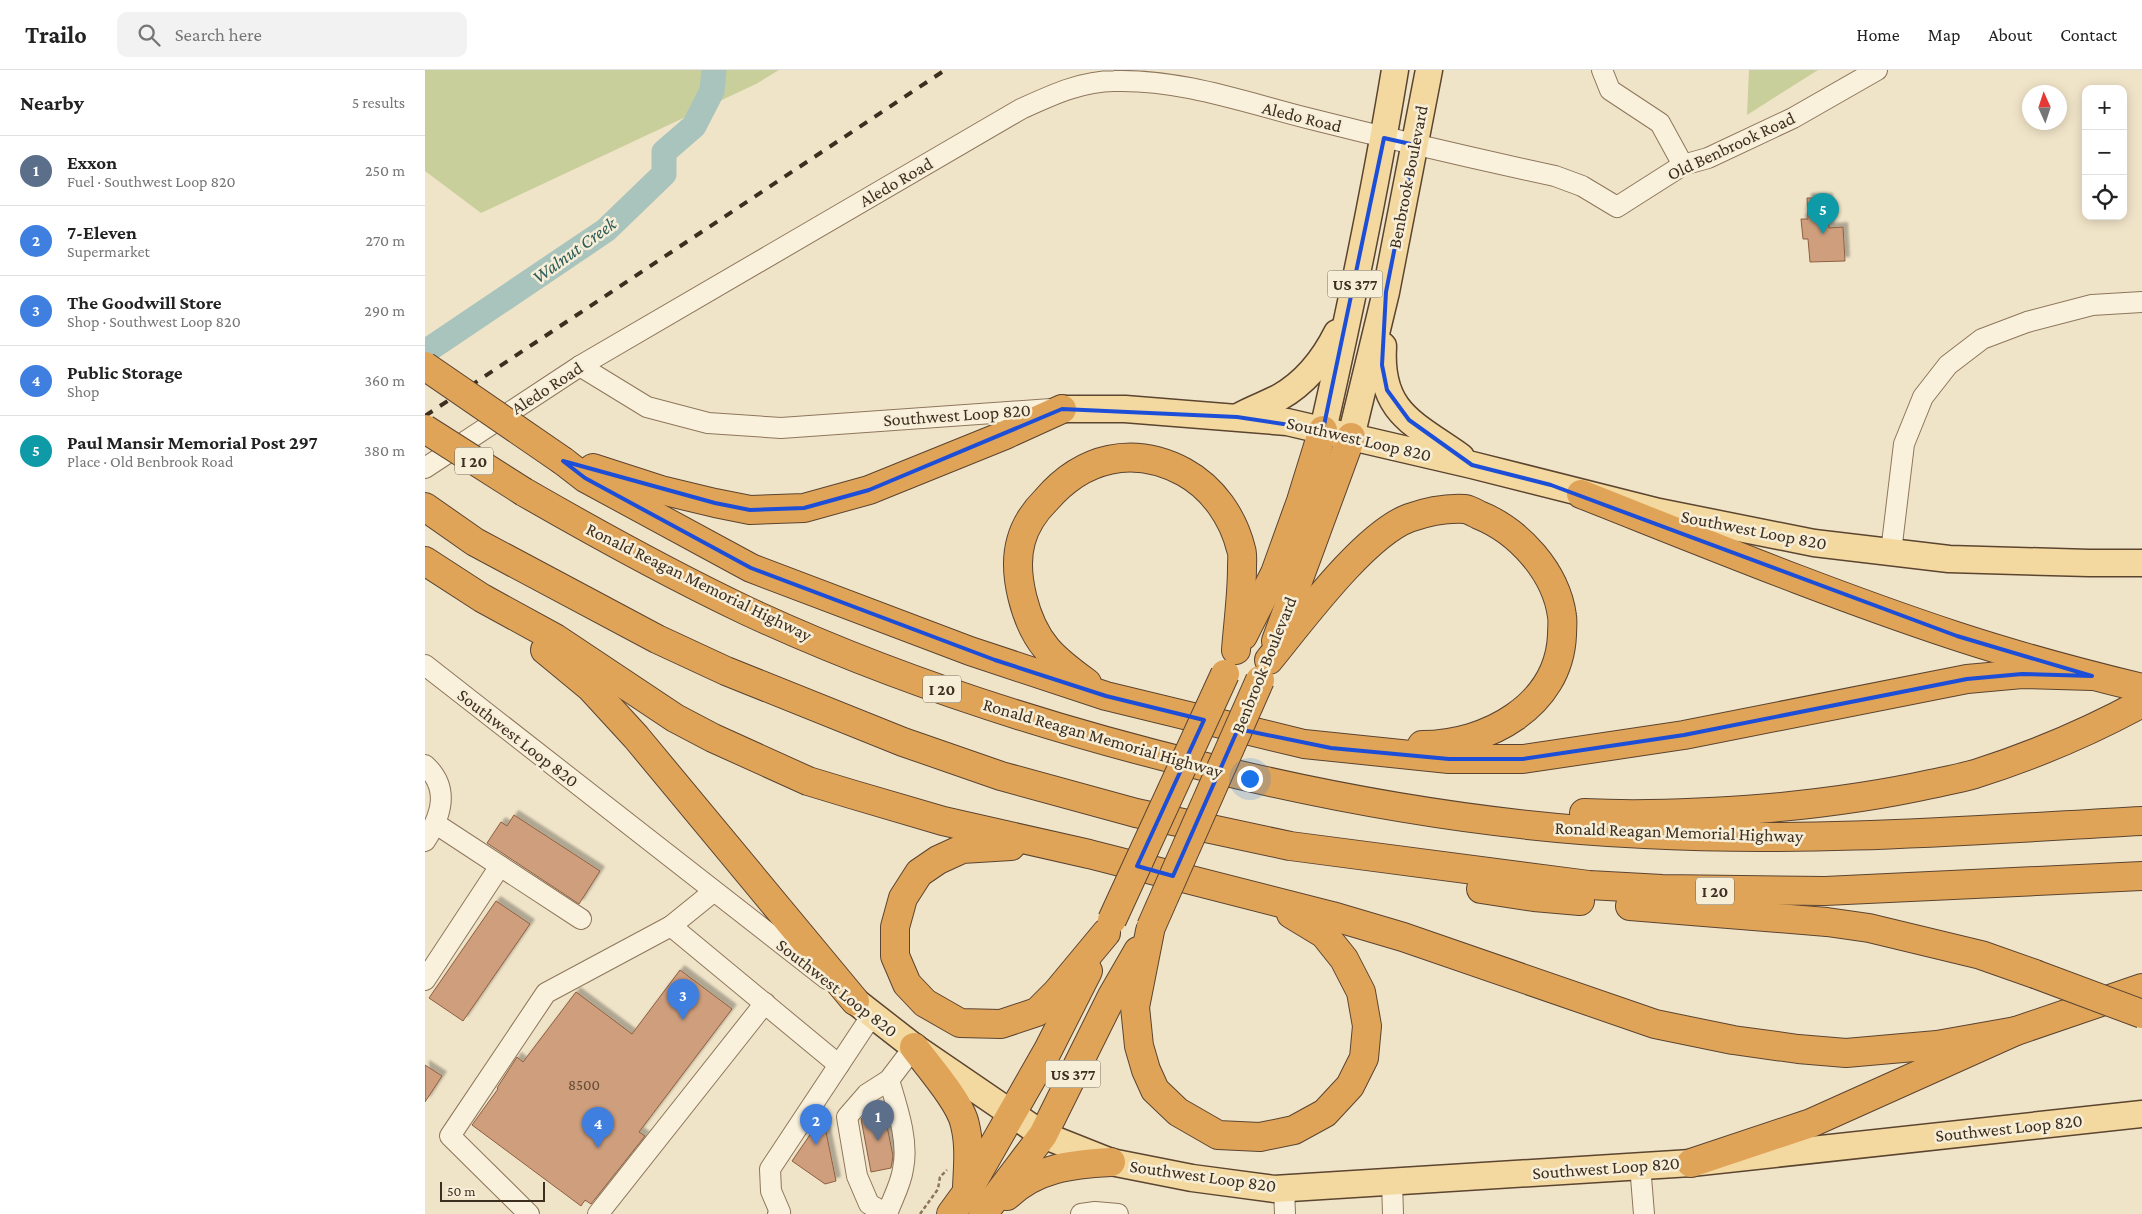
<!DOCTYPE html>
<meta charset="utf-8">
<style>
:root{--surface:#fff;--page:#f2f2f2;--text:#222;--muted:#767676;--line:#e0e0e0;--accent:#d93025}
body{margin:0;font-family:"Crimson Pro",serif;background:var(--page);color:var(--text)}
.controls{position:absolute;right:15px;top:15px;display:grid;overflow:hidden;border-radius:10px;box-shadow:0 2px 12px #0003}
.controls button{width:45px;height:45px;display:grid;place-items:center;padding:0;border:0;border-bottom:1px solid var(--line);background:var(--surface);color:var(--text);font:25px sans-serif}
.compass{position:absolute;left:1597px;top:15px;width:45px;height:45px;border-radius:50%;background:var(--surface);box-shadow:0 2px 12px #0003;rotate:357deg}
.scale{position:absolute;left:15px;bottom:12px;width:105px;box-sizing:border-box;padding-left:5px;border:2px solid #3d2e20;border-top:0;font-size:14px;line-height:18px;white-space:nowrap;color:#3d2e20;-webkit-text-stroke:4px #f7eed8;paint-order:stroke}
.you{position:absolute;left:824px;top:708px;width:18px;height:18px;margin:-12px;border:4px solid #fff;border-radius:50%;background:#1a73e8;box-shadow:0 0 0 8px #1a73e833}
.badge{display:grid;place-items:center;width:32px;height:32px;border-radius:50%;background:var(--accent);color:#fff;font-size:16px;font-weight:700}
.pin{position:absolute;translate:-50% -41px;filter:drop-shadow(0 1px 2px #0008)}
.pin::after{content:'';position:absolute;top:26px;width:18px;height:15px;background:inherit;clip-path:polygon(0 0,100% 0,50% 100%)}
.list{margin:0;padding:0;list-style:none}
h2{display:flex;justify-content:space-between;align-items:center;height:65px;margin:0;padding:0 20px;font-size:21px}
h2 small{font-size:16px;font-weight:400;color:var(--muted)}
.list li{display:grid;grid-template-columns:32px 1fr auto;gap:15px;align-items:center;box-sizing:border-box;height:70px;padding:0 20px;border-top:1px solid var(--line)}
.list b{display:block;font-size:19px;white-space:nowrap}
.list p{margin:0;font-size:16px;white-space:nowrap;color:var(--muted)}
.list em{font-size:16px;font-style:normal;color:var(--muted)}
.icon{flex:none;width:28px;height:28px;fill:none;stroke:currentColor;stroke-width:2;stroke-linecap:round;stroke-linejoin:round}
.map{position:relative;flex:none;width:1717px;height:1144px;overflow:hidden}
header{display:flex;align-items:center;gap:30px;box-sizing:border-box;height:70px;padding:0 25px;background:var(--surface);border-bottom:1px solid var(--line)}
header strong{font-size:24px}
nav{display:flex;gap:28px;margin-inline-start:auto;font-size:18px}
.search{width:350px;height:45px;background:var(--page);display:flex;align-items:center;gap:12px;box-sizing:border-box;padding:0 18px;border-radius:10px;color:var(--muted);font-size:19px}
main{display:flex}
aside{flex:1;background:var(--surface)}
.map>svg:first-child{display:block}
.green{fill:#c9cf9b}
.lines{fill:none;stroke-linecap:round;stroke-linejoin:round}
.river{stroke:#a9c4bc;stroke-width:25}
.building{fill:#cf9f7d;stroke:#8d5f41;filter:url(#shadow)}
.minor-casing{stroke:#8d765c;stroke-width:22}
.major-casing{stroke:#5b4430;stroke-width:29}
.highway-casing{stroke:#5b4430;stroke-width:30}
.path{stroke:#8d765c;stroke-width:2.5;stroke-dasharray:4 2.5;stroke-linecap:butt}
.minor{stroke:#faf1dc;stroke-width:20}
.major{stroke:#f3d9a0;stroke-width:26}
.highway{stroke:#e0a458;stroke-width:28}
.rail{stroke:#3d2e20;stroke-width:4;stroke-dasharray:9 9;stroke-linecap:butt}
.highway-bridge-casing{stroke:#5b4430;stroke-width:30;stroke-linecap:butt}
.highway-bridge{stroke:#e0a458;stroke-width:28}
.marked{fill:none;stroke:#1d4ed8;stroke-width:4;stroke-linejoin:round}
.labels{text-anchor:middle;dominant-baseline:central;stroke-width:5;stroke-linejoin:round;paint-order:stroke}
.number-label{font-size:15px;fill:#624a37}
.shield{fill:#f7eed8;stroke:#756857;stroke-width:1}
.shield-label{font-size:16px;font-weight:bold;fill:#3d2e20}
.street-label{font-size:18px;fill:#3d2e20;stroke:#f7eed8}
.water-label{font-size:19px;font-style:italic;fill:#2f5d5a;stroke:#f7eed8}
</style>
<header>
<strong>Trailo</strong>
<div class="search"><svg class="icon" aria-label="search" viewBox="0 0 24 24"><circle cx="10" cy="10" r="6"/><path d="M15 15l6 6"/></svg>Search here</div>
<nav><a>Home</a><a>Map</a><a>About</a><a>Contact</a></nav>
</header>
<main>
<aside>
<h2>Nearby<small>5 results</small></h2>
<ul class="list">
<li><span class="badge" style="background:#5c6f8a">1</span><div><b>Exxon</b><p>Fuel · Southwest Loop 820</p></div><em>250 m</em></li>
<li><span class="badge" style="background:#3f7fe0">2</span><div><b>7-Eleven</b><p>Supermarket</p></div><em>270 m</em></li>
<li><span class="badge" style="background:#3f7fe0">3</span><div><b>The Goodwill Store</b><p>Shop · Southwest Loop 820</p></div><em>290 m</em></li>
<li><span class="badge" style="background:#3f7fe0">4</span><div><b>Public Storage</b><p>Shop</p></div><em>360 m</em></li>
<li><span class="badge" style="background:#0f9aa8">5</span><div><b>Paul Mansir Memorial Post 297</b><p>Place · Old Benbrook Road</p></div><em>380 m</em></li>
</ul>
</aside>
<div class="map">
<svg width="1717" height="1144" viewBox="0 0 1717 1144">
<defs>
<filter id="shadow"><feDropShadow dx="4.5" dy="-4.5" stdDeviation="1" flood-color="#0004"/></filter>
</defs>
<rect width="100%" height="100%" fill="#f0e4c8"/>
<!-- green -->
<g class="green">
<path d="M0,0h354l-23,14 -275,129 -56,-42z"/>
<path d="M1324,0h69l-71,45z"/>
</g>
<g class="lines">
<!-- river -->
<path class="river" d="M0,282l181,-122 58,-56v-22l30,-26 18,-35 2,-21"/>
</g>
<!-- building -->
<g class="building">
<path d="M1382,128h21l1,30 14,-1 2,34 -35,1 -2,-23h-5l-2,-20h7z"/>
<path d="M89,745l86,56 -21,33 -92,-61 14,-21 6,4z"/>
<path d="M71,831l34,23 -67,97 -34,-23z"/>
<path d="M255,900l52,39 -93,123 6,4 -54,68 -6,-4 -4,6 -109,-81 26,-36 -1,-1 20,-31 6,5 53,-70 56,42z"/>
<path d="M0,995l17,11 -17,26z"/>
<path d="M459,1041l9,45 -2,12 -20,4 -10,-53 4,-4z"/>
<path d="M400,1057l11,54 -11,3 -33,-23 22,-32z"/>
</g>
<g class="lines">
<!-- minor casing -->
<g class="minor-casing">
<g id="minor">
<path d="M1177,0l8,20 50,33 23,42"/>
<path d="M155,296l67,41 61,16 73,5 270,-19"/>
<path d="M0,398l155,-102 441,-257c29,-13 60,-28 93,-28 66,-2 130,21 193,37 83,21 165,40 248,58l27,10 35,21 66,-42 25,-7 85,-40 84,-48"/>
<path d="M1466,482l13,-108 19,-47 25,-32 34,-26 45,-17 65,-17 50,-3"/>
<path d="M0,595l402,314"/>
<path d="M0,695c25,23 17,50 0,76"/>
<path d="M11,754l145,95"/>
<path d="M246,856l168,139"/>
<path d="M0,910l75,-114"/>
<path d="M1215,1095l4,49"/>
<path d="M967,1111l1,33"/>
<path d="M859,1118l1,26"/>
<path d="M104,1144l-79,-78 96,-143 125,-67 42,-34"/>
<path d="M173,1144l167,-211"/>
<path d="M353,1144l2,-2 -9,-21 -1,-22 102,-154"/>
<path d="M462,1144l-18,-10 -12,-28 -10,-59 20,-23 22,-14 25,-33"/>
<path d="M462,1144c5,-14 14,-30 16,-45 6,-28 -6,-62 -14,-89"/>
<path d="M656,1144l14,-2 23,2"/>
</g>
</g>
<!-- major casing -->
<g class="major-casing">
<g id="major">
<path d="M958,276c-4,66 30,77 78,111"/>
<path d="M637,339h63l162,13 185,43 187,47 155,31 135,16 140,4h53"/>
<path d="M813,347c14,-8 29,-13 42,-20 26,-15 44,-38 57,-64"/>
<path d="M898,360c27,-119 52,-239 72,-360"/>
<path d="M926,367l35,-145 43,-222"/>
<path d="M430,931l59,46 129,88 68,27 81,16 82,11 417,-26 451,-49"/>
</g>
</g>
<!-- highway casing -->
<g class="highway-casing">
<g id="highway">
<path d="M138,391l22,17 166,90 219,83 136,45 198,48 145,15h74l161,-24 283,-56 55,-5 70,2"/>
<path d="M168,398l68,22 54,13 35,7 54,-2 65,-18 136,-55 57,-26"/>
<path d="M99,422c73,42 147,83 223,119 146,68 299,117 455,155 145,36 293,61 442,68 166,9 332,-4 498,-13"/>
<path d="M1156,424c124,49 248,100 375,142 61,20 124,37 186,52"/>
<path d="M0,437l50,35 182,97 69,32 177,71 98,34 135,37 154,33 299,39 73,4 163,2 317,-15"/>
<path d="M0,491l57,37 73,40 120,80 38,20 95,43 43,13 92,27 146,33 243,62 71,21 252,87 78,16 65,9 48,4 91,-8 79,-14"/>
<path d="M818,566l32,-63 26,-72 22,-71"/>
<path d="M851,571l75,-204"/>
<path d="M120,580l46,38 45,49 219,264"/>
<path d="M844,590c32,-39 95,-125 140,-142 17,-6 39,-10 56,-9 5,1 10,4 14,6 40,16 77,57 83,101 1,6 0,13 0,19 -3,71 -75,110 -140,110"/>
<path d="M662,613c-15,-11 -29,-21 -40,-34 -22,-26 -35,-76 -26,-108 4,-15 14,-30 25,-41 37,-43 87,-55 138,-28 29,16 49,45 57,77 2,5 1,12 1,18 0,28 -4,56 -6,83"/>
<path d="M1159,743c62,3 124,0 186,-5 54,-5 107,-12 161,-24 14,-3 30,-6 44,-10 60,-19 112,-41 167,-71"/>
<path d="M586,776l-49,3 -24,11 -19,13 -16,25 -8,29v29l12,28 18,19 35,20 41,1 36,-12 20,-20 49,-59"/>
<path d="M1056,819l53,8 46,4"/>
<path d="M1205,836l197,16 42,6 112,27 54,19"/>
<path d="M725,861l-15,76 4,39 7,24 9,20 23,22 40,23 42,2 34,-7 31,-17 25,-27 14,-28 3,-32 -6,-34 -17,-33 -20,-25 -33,-20"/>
<path d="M489,977c14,19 47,56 51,78 5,20 3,41 2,62"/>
<path d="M1266,1093l120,-40 205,-92 126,-43"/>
<path d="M582,1126c29,-28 65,-32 104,-34"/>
<path d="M526,1144l16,-22 81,-142 40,-79"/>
<path d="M558,1144l60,-79 69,-139 26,-45"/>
</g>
</g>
<!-- path -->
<path class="path" d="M495,1144l18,-25 2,-12 7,-7"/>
<!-- minor -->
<use href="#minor" class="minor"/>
<!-- major -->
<use href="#major" class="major"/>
<!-- highway -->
<use href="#highway" class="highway"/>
<!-- rail -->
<path class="rail" d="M0,346l520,-346"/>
<!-- highway-bridge casing -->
<g class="highway-bridge-casing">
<g id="highway-bridge">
<path d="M0,296l138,95"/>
<path d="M0,359l99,63"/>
<path d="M687,850l113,-246"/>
<path d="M726,857l109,-247"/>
<path d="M1610,904l107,40"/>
</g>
</g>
<!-- highway-bridge -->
<use href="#highway-bridge" class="highway-bridge"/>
</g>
<!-- marked area -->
<path class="marked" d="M959,68l31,7 -29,147 -4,73 5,25 22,30 63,45 79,20 406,151 135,40 -70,-2 -55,5 -283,56 -161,24h-74l-118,-11 -93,-19 -65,147 -36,-10 67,-146 -98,-24 -111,-36 -244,-92 -166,-90 -22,-17 152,42 35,7 54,-2 65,-18 193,-81 175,8 86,13z"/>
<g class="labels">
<!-- number labels -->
<g class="number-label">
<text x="159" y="1015">8500</text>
</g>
<!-- shield labels -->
<g class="shield">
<rect x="902.5" y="200.5" width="55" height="27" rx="4"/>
<rect x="30" y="377.5" width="38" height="27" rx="4"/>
<rect x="498" y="605.5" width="38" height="27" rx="4"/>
<rect x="1271" y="807.5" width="38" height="27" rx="4"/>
<rect x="620.5" y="990.5" width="55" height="27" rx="4"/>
</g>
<g class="shield-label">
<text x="930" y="214">US 377</text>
<text x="49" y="391">I 20</text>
<text x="517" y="619">I 20</text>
<text x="1290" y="821">I 20</text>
<text x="648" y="1004">US 377</text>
</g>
<!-- street labels -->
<g class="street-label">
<text transform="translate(877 47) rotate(14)">Aledo Road</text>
<text transform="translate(1306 76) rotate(-25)">Old Benbrook Road</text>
<text transform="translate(983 107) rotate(-79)">Benbrook Boulevard</text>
<text transform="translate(471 112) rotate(-30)">Aledo Road</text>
<text transform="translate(122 318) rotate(-33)">Aledo Road</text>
<text transform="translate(532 345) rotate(-4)">Southwest Loop 820</text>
<text transform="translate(934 369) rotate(13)">Southwest Loop 820</text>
<text transform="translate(1329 460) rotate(11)">Southwest Loop 820</text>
<text transform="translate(274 512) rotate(26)">Ronald Reagan Memorial Highway</text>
<text transform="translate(839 595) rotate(-68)">Benbrook Boulevard</text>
<text transform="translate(93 668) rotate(38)">Southwest Loop 820</text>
<text transform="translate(678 668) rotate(16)">Ronald Reagan Memorial Highway</text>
<text transform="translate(1254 762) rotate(2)">Ronald Reagan Memorial Highway</text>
<text transform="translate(412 918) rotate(38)">Southwest Loop 820</text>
<text transform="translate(1584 1058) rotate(-6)">Southwest Loop 820</text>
<text transform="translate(1181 1098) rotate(-4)">Southwest Loop 820</text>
<text transform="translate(778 1106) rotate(8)">Southwest Loop 820</text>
</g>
<!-- water labels -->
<g class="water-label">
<text transform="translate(149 180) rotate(-36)">Walnut Creek</text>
</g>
</g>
</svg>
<div class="controls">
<button>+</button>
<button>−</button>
<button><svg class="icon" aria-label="locate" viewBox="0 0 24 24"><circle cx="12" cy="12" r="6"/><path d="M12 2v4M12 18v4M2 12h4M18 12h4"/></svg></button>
</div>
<svg class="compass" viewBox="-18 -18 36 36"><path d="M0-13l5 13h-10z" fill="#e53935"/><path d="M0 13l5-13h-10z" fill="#767676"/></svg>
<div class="scale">50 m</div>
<div class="you"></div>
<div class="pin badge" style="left:453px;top:1071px;background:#5c6f8a">1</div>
<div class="pin badge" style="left:391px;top:1075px;background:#3f7fe0">2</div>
<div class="pin badge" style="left:258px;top:950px;background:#3f7fe0">3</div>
<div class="pin badge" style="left:173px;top:1078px;background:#3f7fe0">4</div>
<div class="pin badge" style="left:1398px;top:164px;background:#0f9aa8">5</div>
</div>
</main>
